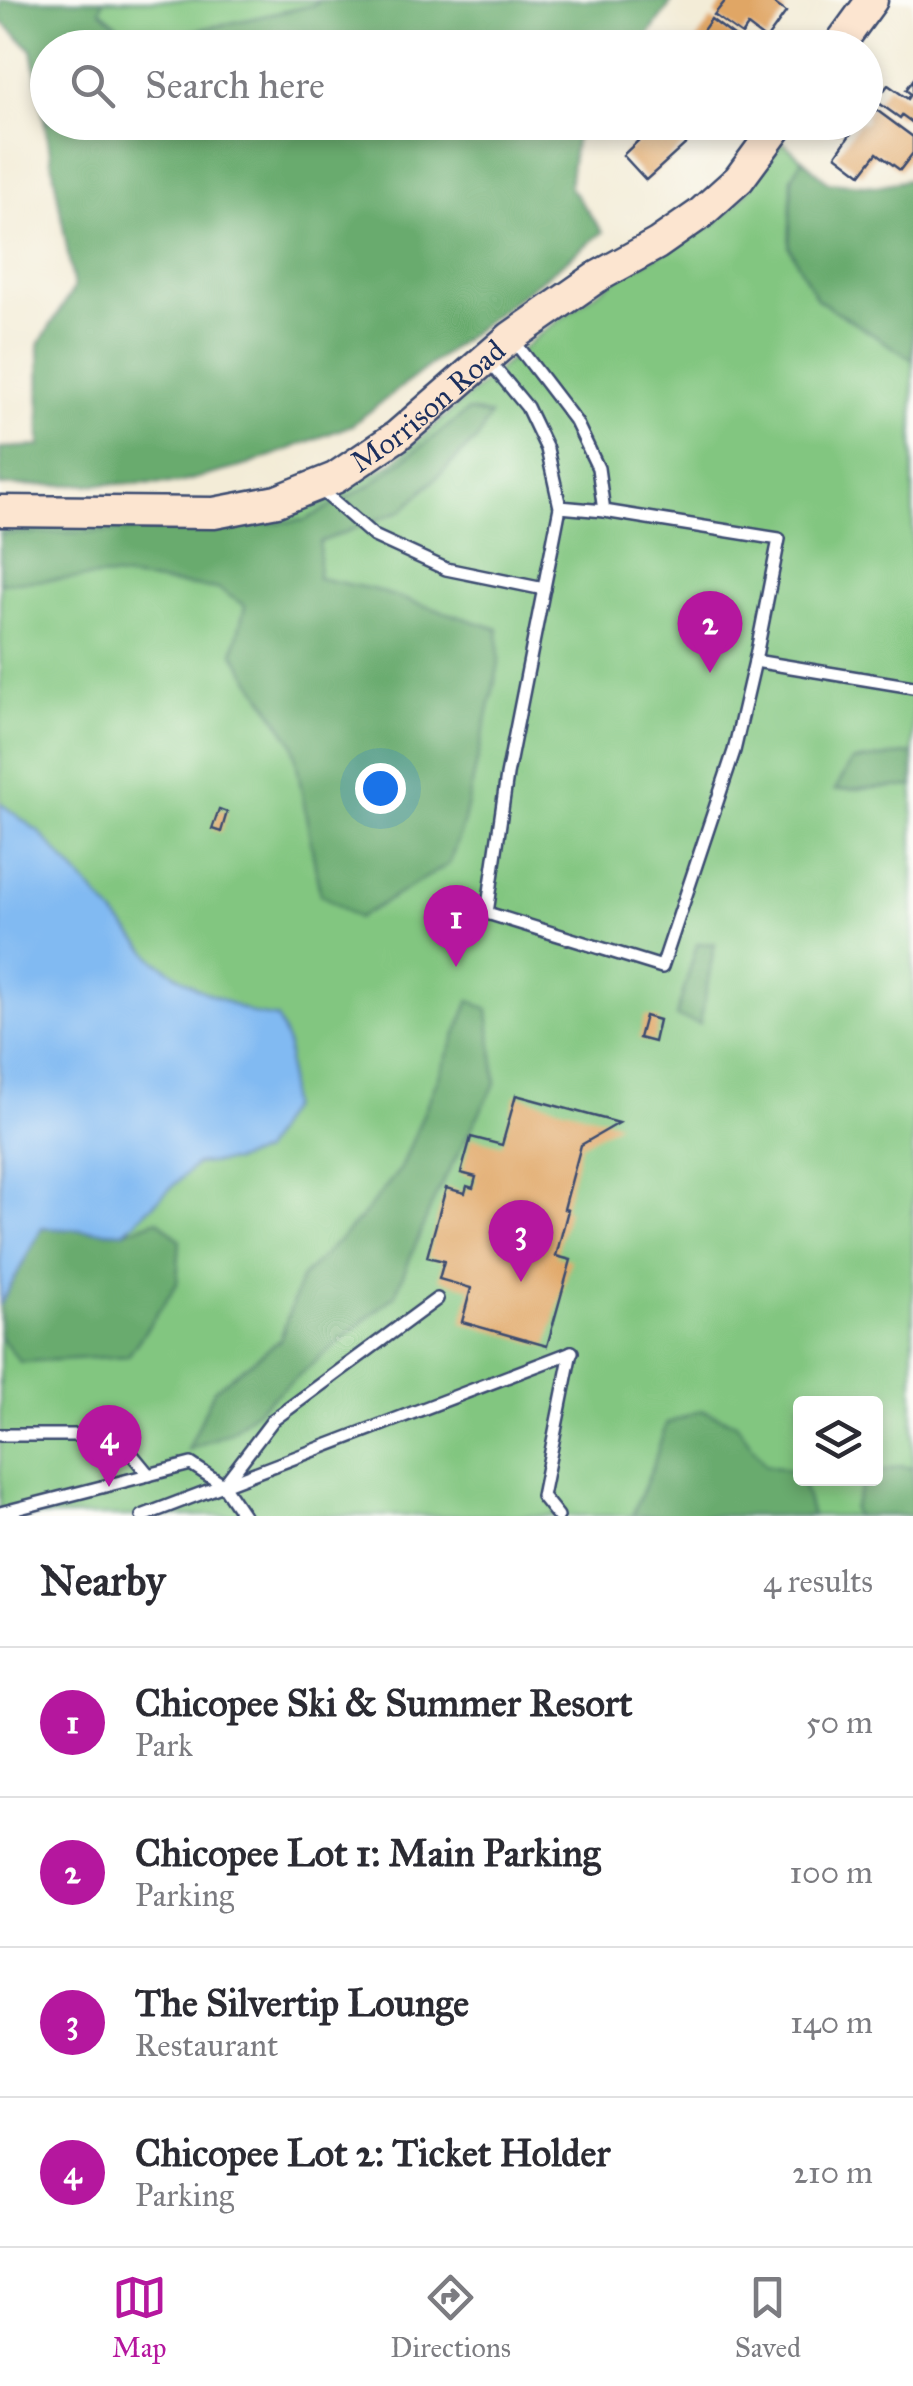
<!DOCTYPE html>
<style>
:root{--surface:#fff;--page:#f7f7f7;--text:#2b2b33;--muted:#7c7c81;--line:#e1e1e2;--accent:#b5179e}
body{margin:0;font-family:"IM FELL Great Primer",serif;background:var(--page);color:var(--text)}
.controls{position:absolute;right:30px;bottom:30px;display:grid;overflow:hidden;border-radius:10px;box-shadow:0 5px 15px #0003}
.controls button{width:90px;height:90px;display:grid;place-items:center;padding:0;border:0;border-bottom:2px solid var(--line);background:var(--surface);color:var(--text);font:50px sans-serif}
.you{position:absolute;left:380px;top:788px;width:35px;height:35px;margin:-25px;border:8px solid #fff;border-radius:50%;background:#1a73e8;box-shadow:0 0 0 15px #1a73e833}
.badge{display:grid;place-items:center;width:65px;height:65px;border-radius:50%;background:var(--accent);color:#fff;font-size:32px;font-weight:700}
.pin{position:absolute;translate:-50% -82px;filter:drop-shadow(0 2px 5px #0008)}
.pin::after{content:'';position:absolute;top:52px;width:35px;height:30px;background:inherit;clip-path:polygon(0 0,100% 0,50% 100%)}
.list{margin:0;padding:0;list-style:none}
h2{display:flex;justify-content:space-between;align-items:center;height:130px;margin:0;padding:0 40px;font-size:42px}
h2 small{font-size:32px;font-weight:400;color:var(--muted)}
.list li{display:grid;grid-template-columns:65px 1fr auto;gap:30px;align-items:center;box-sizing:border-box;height:150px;padding:0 40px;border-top:2px solid var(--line)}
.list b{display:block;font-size:38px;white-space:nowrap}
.list p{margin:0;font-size:32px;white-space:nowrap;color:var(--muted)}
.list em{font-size:32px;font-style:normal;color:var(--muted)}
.icon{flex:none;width:55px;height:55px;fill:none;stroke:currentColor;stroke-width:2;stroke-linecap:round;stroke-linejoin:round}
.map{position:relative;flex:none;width:913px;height:1516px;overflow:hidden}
.search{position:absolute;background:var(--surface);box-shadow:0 5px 15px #0003;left:30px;right:30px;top:30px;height:110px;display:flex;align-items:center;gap:25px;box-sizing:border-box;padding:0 35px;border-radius:55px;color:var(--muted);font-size:38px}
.sheet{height:730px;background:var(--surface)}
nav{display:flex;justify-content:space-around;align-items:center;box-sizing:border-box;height:140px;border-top:2px solid var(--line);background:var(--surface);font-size:28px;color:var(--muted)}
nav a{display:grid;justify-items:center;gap:5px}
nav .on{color:var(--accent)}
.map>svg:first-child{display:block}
.green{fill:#82c680;stroke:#4e7a6f;stroke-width:2.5;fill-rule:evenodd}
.forest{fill:#69ab6e;stroke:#426d66;stroke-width:2.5}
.water{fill:#81baf2;stroke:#4e74a8;stroke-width:2.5}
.building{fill:#e0a665}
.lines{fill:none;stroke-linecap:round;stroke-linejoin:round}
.lane-casing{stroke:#3b4b70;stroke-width:16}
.secondary-casing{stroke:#3b4b70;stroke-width:35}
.lane{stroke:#fff;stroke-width:11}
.secondary{stroke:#fce5d0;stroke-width:30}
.labels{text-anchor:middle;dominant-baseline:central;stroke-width:8;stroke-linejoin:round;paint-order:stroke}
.street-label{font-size:30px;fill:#1b2f5e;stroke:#fdfcf7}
</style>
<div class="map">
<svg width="913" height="1516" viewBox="0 0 913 1516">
<rect width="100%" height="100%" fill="#fdfcf7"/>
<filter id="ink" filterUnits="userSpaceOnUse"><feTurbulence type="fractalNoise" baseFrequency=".01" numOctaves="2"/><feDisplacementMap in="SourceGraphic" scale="20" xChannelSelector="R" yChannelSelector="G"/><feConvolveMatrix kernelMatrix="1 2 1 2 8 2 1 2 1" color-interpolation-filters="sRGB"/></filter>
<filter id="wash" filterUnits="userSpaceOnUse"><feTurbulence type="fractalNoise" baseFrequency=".0048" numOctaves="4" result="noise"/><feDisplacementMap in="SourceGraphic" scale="40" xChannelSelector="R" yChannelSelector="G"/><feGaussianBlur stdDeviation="2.25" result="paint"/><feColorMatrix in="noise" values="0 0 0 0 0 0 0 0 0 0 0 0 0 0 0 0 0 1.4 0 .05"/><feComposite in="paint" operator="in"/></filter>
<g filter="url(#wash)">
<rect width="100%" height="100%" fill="#f3ecd7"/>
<!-- green -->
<g class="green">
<path d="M103,0h216l-5,5 -177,38 -37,-33z"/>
<path d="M783,142l105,97 25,-35v1312h-913v-986l250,-14 68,-10 74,-43 144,-126 81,-59 97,-54 26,-24zM800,1404h76v74h-76z"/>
</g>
<!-- forest -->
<g class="forest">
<path d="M0,0h103l-3,10 38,33 176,-38 5,-5h354l-33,47 -592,1v74l539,1 -12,18 -6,45 34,46 -251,193 -104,40 -69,18 -179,3v-38l40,-2 -1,-102 35,-56 -42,-238 -32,-30z"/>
<path d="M802,159l26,23 48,4 37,-7v181l-96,-61 -28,-52 3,-70z"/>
<path d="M468,411l22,4 -11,22 -76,73 -83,32 -2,36 54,11 126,40 1,35 -36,161 -14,39 -91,54 -38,-24 -27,-151 -60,-90 12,-47 -26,-17 -106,-13 -113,7v-49l204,-5 101,-9 65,-35z"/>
<path d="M913,753v33l-78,4 17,-29z"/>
<path d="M715,943l-15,81 -24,-7 21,-73z"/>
<path d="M470,1000l18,10 8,72 -61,115 -40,98 -164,137 -43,18 26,-60 66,-50 21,-62 57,-57 43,-53z"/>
<path d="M158,1220l22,20 -3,44 -49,72 -108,6 -20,-26v-31l42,-77 82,4z"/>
<path d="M701,1410l35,13 29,42 35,8 12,43h-180l20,-47 14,-45z"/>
<path d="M901,1466l12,2v48h-57l-3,-7 11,-30 12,-1v-5z"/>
</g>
<!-- water -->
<path class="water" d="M0,803l39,29 117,129 40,27 58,26 23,4 11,26 1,63 -27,45 -28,9 -38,3 -72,68 -82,-4 -42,77z"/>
<g id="blocks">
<!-- building -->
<g class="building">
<path d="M726,0h43l17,12 -20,28 -18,-14 -6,9 -28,-20z"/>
<path d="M711,19l39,29h-59z"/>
<path d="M913,80v43l-11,-8 -2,3 -24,-17 12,-16 20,14 3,-5 -5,-4z"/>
<path d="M871,106l42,31v16l-13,17 -23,-17 -16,21 -25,-19 23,-33h7v-8z"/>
<path d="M622,122h48l18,20 -42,38 -23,-25 15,-14z"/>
<path d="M219,809l8,3 -6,20 -9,-3z"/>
<path d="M645,1016l14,4 -5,22 -15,-4z"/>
<path d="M516,1095l103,28 -38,22 -17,64 4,1 -12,46 15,4 -24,86 -85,-24 9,-34 -32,-9 5,-18 -17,-4 19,-69 19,5 2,-7 6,2 3,-11 -15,-4 10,-36 31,8z"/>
</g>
</g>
</g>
<g filter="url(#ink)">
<use href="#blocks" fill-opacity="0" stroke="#3b4b70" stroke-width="2.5"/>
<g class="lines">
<!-- lane casing -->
<g class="lane-casing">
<g id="lane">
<path d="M511,337l65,85 22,46 6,43"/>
<path d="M489,361l38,46 20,42 13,58 -53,268 -20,138 175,54 72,-216 21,-90 24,-122 -175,-28 -44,-4"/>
<path d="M320,489l54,47 72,33 98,20"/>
<path d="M755,661l158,26"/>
<path d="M0,1435h116l33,40"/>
<path d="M226,1482l47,-62 164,-121"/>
<path d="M0,1513l191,-49 32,21 21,31"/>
<path d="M142,1516l430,-164"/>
<path d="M558,1516l-16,-20 29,-144"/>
</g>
</g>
<!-- secondary casing -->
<g class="secondary-casing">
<g id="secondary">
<path d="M837,48l35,-48"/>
<path id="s1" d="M0,511l214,2 63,-12 58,-23 62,-42 114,-99 86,-60 60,-33 43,-30 39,-35 42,-57"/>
</g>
</g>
<!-- lane -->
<use href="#lane" class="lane"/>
<!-- secondary -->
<use href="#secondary" class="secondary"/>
</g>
</g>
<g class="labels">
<!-- street labels -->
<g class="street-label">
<text stroke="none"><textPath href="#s1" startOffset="458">Morrison Road</textPath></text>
</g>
</g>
</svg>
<div class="controls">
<button><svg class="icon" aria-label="layers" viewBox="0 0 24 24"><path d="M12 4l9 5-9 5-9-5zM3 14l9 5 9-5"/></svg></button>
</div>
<div class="you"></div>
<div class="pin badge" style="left:456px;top:967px">1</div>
<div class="pin badge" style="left:710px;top:673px">2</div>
<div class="pin badge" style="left:521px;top:1282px">3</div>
<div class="pin badge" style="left:109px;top:1487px">4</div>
<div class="search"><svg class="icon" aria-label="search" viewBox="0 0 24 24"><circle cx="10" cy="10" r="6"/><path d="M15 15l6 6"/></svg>Search here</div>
</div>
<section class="sheet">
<h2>Nearby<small>4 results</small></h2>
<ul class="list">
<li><span class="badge">1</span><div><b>Chicopee Ski &amp; Summer Resort</b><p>Park</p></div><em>50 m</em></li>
<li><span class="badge">2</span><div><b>Chicopee Lot 1: Main Parking</b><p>Parking</p></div><em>100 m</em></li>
<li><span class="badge">3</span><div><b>The Silvertip Lounge</b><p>Restaurant</p></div><em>140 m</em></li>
<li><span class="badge">4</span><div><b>Chicopee Lot 2: Ticket Holder</b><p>Parking</p></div><em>210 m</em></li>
</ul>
</section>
<nav>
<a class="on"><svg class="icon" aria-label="map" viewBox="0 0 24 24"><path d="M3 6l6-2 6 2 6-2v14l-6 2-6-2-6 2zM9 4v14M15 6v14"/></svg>Map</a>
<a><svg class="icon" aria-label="directions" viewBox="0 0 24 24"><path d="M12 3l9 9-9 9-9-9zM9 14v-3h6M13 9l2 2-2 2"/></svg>Directions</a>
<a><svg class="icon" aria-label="saved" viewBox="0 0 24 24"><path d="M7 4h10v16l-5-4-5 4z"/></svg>Saved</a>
</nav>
